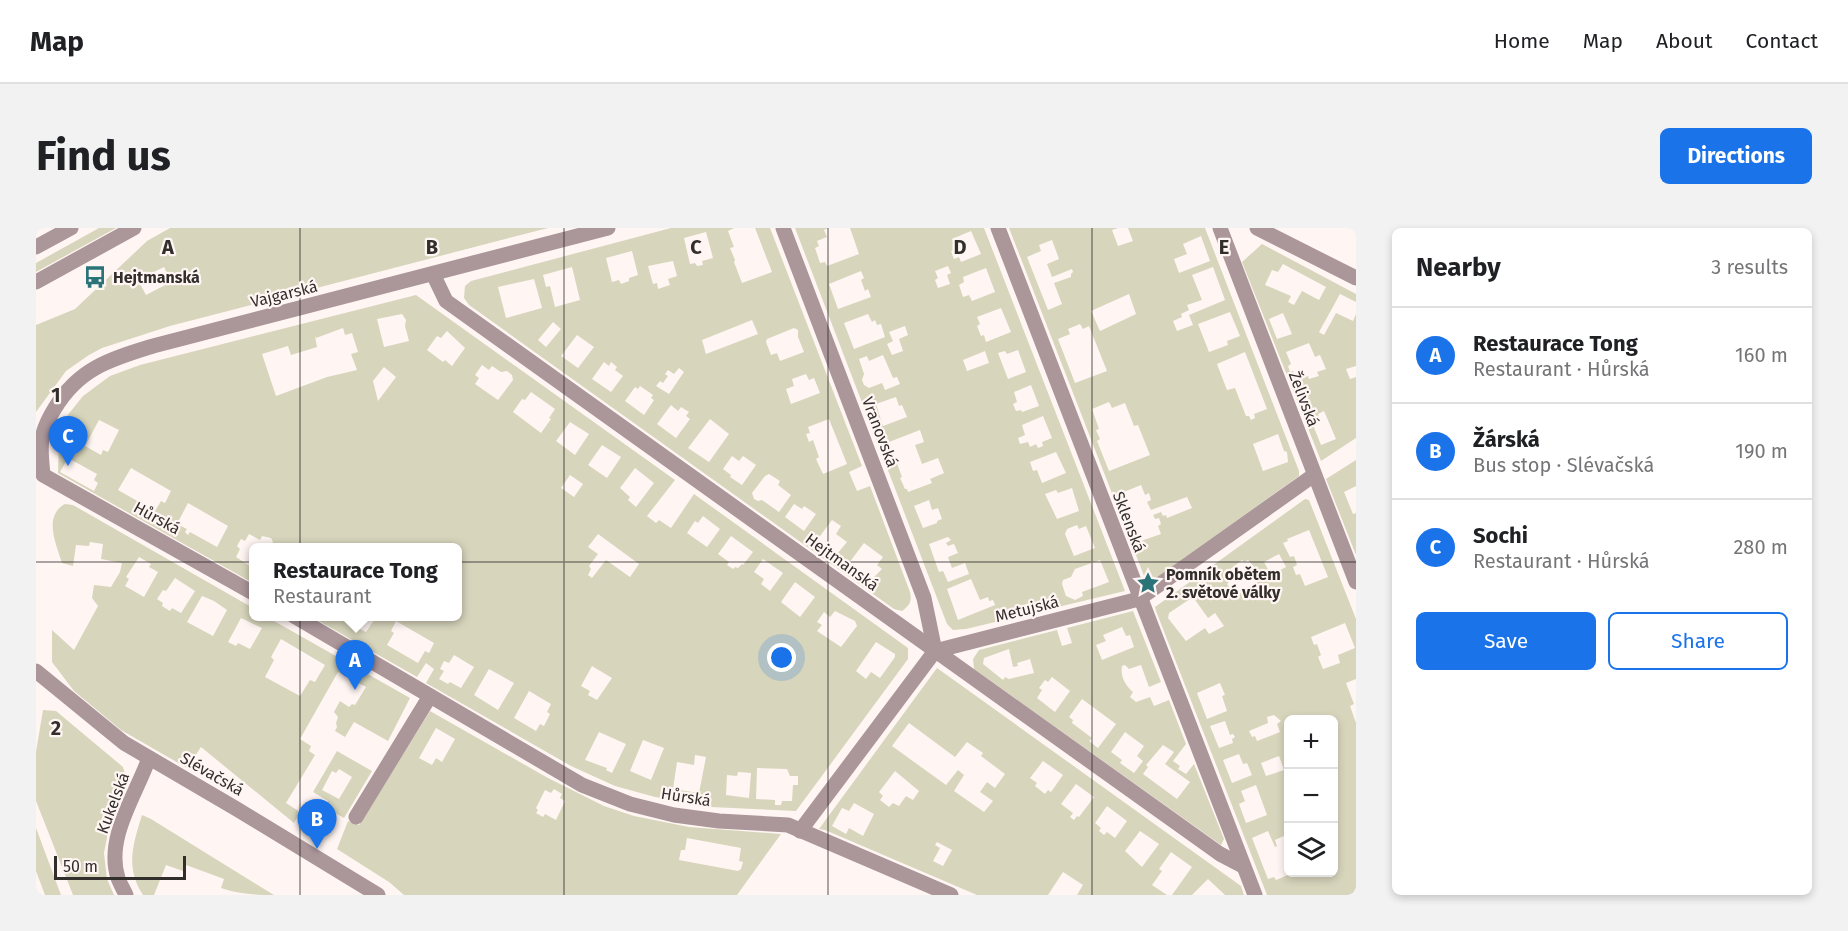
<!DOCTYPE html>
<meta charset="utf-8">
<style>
:root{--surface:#fff;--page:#f2f2f2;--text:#202124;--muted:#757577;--line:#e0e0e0;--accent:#1a73e8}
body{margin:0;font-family:"Fira Sans",sans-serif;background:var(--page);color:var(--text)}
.controls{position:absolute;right:18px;bottom:18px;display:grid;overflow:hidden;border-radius:9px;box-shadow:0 3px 9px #0003}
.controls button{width:54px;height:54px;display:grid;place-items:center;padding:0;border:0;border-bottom:2px solid var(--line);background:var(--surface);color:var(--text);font:30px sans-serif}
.scale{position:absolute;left:18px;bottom:15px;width:132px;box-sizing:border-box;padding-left:6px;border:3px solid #322e2c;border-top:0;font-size:16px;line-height:21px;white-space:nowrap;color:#322e2c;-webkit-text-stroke:4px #fff6f3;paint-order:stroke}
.you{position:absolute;left:746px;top:430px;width:21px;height:21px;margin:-15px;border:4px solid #fff;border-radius:50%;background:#1a73e8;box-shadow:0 0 0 9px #1a73e833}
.badge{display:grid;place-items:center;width:39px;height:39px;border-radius:50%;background:var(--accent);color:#fff;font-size:20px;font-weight:700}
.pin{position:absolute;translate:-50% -50px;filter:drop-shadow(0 2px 3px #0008)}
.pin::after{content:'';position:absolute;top:32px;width:21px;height:18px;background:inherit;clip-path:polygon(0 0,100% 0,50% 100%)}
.popup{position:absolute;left:213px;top:315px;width:213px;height:78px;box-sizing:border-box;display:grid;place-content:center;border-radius:9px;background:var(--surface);filter:drop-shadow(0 2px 4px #0005);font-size:20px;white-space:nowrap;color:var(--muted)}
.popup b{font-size:22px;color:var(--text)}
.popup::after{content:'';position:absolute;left:50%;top:100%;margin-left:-12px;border:12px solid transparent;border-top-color:var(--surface)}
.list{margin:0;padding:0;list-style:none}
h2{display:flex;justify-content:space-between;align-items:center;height:78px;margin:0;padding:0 24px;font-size:26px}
h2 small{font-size:20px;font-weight:400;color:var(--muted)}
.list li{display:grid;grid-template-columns:39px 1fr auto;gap:18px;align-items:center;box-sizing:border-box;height:96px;padding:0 24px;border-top:2px solid var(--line)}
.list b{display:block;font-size:22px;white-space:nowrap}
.list p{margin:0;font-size:20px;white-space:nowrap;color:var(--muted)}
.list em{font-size:20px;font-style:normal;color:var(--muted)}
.actions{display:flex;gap:12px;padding:18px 24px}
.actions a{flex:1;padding:14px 0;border:2px solid var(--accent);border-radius:9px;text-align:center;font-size:21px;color:var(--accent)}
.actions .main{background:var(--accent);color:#fff}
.icon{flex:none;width:33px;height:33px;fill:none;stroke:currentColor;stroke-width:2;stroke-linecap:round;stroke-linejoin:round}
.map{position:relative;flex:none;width:1320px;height:667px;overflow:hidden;border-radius:9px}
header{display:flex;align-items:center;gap:36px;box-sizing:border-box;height:84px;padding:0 30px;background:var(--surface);border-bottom:2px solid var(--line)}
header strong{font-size:28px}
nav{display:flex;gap:33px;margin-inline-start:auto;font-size:21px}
.intro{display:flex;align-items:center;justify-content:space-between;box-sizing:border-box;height:144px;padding:0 36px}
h1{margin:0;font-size:42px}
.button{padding:15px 27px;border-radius:9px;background:var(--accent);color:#fff;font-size:21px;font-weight:700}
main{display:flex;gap:36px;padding:0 36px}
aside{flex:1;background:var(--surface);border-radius:9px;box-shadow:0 3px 9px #0003}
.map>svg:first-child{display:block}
.green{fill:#d7d5bc;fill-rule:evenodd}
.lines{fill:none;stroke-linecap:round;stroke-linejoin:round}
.minor{stroke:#ab969a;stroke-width:15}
.grid{fill:none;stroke:#322e2c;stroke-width:1.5;stroke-opacity:0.55}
.labels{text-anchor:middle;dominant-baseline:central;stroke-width:4.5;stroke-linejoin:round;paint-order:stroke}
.poi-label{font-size:16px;font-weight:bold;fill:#322e2c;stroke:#fff6f3;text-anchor:start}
.street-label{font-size:16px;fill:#322e2c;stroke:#fff6f3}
.grid-label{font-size:20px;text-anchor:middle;font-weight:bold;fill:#322e2c;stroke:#fff6f3;stroke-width:4.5;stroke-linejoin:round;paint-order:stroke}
</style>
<header>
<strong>Map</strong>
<nav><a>Home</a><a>Map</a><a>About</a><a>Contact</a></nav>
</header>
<div class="intro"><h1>Find us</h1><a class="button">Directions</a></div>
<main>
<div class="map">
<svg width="1320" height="667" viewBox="0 0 1320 667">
<rect width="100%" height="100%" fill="#fff6f3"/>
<!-- green -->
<g class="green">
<path d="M63,0h17l-80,44v-9z"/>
<path d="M134,0h378l-378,98 -68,22 -13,7 -23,16 -30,41v-87l39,-16 72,-68zM128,39l7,15 -25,13 -8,-15z"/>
<path d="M635,0h63l-6,3 6,16 -4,1 5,12 -1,2 8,21 30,-11 -17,-44h15l92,238 -13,6 8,19 13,-5 40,106c2,9 0,13 -8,19l-8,-2 -425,-304 -5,-7 1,-12 6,-5zM670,4l7,26 -11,3 1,4 -6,1 -2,-3 -5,1 -6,-26zM596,23l6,24 -9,3v3l-8,3 -2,-4 -7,2 -6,-24zM637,33l4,15 -9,3 2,6 -12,4 -1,-6 -4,1 -5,-18zM536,39l8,33 -25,7 -5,-21 -4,1 -3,-12zM498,51l8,29 -36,10 -8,-31zM716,92l6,14 -52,20 -4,-14zM517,94l8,7 -15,18 -8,-7zM758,100l4,2v7l6,15 -24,9 -3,-8 -6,2 -5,-13 1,-3zM541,107l17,12 -16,21 -17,-12zM568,134l5,4 2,-4 6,5 -2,3 8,6 -12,16 -19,-13zM643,140l5,4 -15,22 -13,-8 4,-5 3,2 5,-7 -3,-2 3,-4 6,4zM770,146l3,6 5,-2 6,15 -29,11 -5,-15 8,-3 -2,-7zM604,158l13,9 -2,3 3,2 -10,15 -19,-14 10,-14 3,2zM635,177l7,6 3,-4 8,5 -3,4 4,3 -14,19 -19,-14zM674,191l19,15 -20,28 -21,-14zM793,191l18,45 -24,10 -7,-15 3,-2 -6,-17 -4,2 -3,-8 4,-1 -2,-6zM696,228l7,5 4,-5 13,9 -14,20 -12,-8 1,-2 -8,-6zM733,246l11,7 -2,4 13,10 -12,17 -17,-12 -4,1 -4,-2 -2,-6 13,-17zM758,276l8,5 2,-3 12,8 -12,17 -19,-14zM796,292l9,6 -5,8 11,8 -10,12 -20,-14zM828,315l19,14 -6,8 5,4 -10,10 -23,-16z"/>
<path d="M759,0h33l-4,2 3,7 -10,4 2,5 -4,2 5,15 5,-1 2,4 32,-12 -9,-26h134l141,363 -159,38 -13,1 -6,-6zM935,3l10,23 -20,8 -2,-5 -5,2 -3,-8 5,-2 -4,-10zM912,38l3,7 -4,2 3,9 -12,4 -3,-8 3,-2 -3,-7zM950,40l9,24 -23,9 -3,-6 -6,2 -4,-12 5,-3 -1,-5zM825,43l3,7 -3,2 4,11 3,-2 3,8 -33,12 -9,-25zM965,80l10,24 -25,10 -2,-7 -3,1 -4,-10 3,-2 -3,-7zM832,86l4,8 3,-2 2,5 4,-1 4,13 -31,12 -10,-26zM869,98l3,9 -9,4 4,12 -11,4 -5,-11 6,-3 -4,-9zM982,122l8,22 -18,7 -10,-26 7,-2 2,3zM949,123l4,12 -22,8 -4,-11zM847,127l10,23 4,-1 3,7 -15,6 -3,-7 -13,5 -5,-3 -2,-5 2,-6 -5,-15 8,-3 2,5zM995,157l8,21 -17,6 -1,-2 -5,1 -3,-7 4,-2 -3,-10zM860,169l3,9 3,-1 5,12 -24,9 -7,-22zM1007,188l9,22 -10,4 1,4 -5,2 -2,-4 -6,3 -2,-5 -8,2 -2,-6 7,-3 -3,-10zM884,202l4,12 -9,3 7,19 16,-6 6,15 -14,6 2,4 -24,9 -1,-3h-2l-5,-11 2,-1 -13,-35zM1020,224l10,21 -24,10 -5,-13 -4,1 -3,-9zM1036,260l7,23 -22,8 -12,-25 11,-4 2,3zM893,272l3,10 6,-2 4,11 -5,2v2l-14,5 -9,-22zM1041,297l2,4 7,-3 9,22 -21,8 -9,-22 2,-5zM912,309l3,3 -5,3 2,3 6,-2 4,9 -10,4 4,11 13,-5 4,11 -21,8 -5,-11 -4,1 -10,-28zM1064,332l9,22 -27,10 1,4 -8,4 -9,-4 -4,-12 1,-4 8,-3 4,-8zM935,351l9,21 8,-3 1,4 4,-1 2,5 -37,15 -11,-31z"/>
<path d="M973,0h109l-6,2 6,16 15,-5 -5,-13h77l94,243v5l-148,106 -5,-1zM1165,8l9,25 -31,12 -5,-14 13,-5 -4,-10zM1016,12l7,19 -12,5 5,13 20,-8 1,3 -2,2v3l-17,6 8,21 -14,6 -21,-53 14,-6 -2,-6zM1177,39l12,33 -36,15 4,10 -16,6 -4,-10 9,-4 -1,-3 8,-4 -2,-5 15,-5 -10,-25zM1093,66l7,20 -36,17 -9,-20zM1194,84l10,24 -13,5 1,4 -19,7 -11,-28zM1044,96l3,5 6,-3 18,45 -32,12 -17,-44 12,-5 -2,-5zM1209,124l22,57 -13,5 1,4 -4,2 -2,-4h-3l-11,-28 -8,2 -10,-26zM1073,174l3,6 13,-5 9,23 4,-1 12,30 -41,16 -12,-30 3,-2 -4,-9 3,-1 -7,-20zM1242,206l6,17 3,1 1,10 -25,9 -10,-27zM1105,257l4,10 4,-2 2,7 -4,2 4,8 36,-13 5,11 -25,10 -1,-3 -3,1 -2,-4 -8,3 2,4 4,-1 2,6 -3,2 3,8 -23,8 -19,-48z"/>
<path d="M1226,16l94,50v8l-16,-8 -21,38 5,3 12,-22 17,8 3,-7v52l-10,3 4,10 6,-2v61l-35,23 -79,-199zM1247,36l43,23 -7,13 -17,-9 -8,14 -6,-3 3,-6 -26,-11 7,-15 6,2zM1247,85l9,21 -15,5 -8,-20zM1273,115l6,14 5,-2 6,14 -9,3 2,4 -10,3 -1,-3 -11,4 -4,-9 -3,1 -2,-6 3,-2 -5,-12zM1288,183l12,28 -15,6 -10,-25 8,-3 -1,-3z"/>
<path d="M380,67l259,185 -28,36 9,7 3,-3 12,8 23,-34 214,154v11l-112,152 -85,-4 -56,-10 -40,-11 -44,-20 -145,-83 8,-14 -8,-6 -9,14 -105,-60h35l-2,5 21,10 10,-15 81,-1v-68l-187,-1 3,-5 -2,-4 -9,-2 -2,4 -11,-6 -4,7 -4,-2 -4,7 3,3 -4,8 17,11v15l-195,-110 1,-31 8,-26 16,-20 27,-20 30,-11zM366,86l4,6 -1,6 4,15 -25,6 -7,-28zM307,100l2,7 7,-2 6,19 -7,2 6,16 -30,7 -51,19 -14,-42 26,-8 3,9 26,-8 -2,-11 1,2zM411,103l18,17 -13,18 -7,-6 -2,2 -16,-12 10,-14 4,2zM446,137l7,5 3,-4 9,6 6,-1 5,4 1,5 -15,20 -23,-16 4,-6 -4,-3zM348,139l12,10 -18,24 -5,-20zM495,164l24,17 -6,9 2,1 -10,14 -28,-21 9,-13 3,1zM63,192l20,10 -11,22 -5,-2 -2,5 -16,-9zM534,194l19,12 -14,21 -19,-14zM566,217l19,12 -14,21 -19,-13zM32,230l29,16 -3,6 4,3 -4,8 -34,-19zM95,240l40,23 -6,12 -4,-2 -6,10 -37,-21zM599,240l19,15 -18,24 -8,-7 2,-3 -10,-9zM534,247l13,9 -9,13 -13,-9zM152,275l40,23 -11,21 -27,-15 -2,3 -3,-3 2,-3 -10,-5zM667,288l17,13 -13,18 -20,-14 8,-12 3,2zM562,306l41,30 -9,13 -24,-17 -14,18 -4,-3 3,-6 -2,-3 9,-12 -10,-7zM695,308l22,16 -10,13 -1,-1 -4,4 -3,-1 -2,2 -6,-4 2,-3 -11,-8zM727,331l20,14 -13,18 -9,-7 3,-5 -10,-7zM759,354l20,15 -15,20 -19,-15zM799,383l20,10 2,5 -16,21 -24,-16 5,-6 -5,-3 7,-10 6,5zM360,393l38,22 -5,10 -4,-2 -7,12 -31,-18 7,-12 -3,-2zM840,414l19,12v3l-15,21 -9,-6 -5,7 -10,-8zM418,427l20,12 -13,21 -11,-6 -2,2 -9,-5 5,-8 -4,-2 4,-8 5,2zM556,438l20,12 -15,22 -9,-5 2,-4 -9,-5zM453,441l25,14 -16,27 -24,-15zM493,463l22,13 -4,8 3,2 -6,12 -4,-2 -4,7 -22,-13zM563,504l27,12 -14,29 -6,-3 1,-2 -22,-8zM607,512l21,8 -13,32 -21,-9zM659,527l11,2 -7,36 -26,-4 4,-27 17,3zM721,540l30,1 3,7h8v9h-5l-1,16h-10l-1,4h-6v-5l-19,-1zM702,544l13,1 -2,25 -23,-3 1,-20 10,1z"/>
<path d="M1320,232v26l-12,6 9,22 3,-1v42l-30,-76z"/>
<path d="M1269,271l4,1 47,119v60l-10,4 8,21 -4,2 6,17v172h-89l-111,-284 -1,-4zM1273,302l19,47 -23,9 -5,-12 -4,1 -3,-8 4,-2 -3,-9 -4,1 -7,-14 5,-2 -1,-2zM1243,326l7,13 -15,8 -7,-13zM1206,332l2,2 4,-2 7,8 -4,3 6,10 -21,15 -9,-12 3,-3 -6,-7zM1157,369l15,21 7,-5 9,13 -15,8 -4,-6 -19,13 -18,-23 1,-5zM1309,395l10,25 -17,7 2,8 -17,6 -5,-12 3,-2 -4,-11 -3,1 -3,-8zM1184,455l5,12 -3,1 5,15 -20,8 -10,-26zM1238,487l7,6 -4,3 3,8 -23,9 -2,-5 -3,1 -3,-6 19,-8 -1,-6zM1252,491h46v153l-44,1v1l-14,6 -2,-3 -6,2 -16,-41 16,-7 7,16 2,-1 -2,-6 13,-6zM1189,493l5,14 3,-1 2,3 -3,2 1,4 -14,5 -9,-22zM1203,526l4,10 4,-1 5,12 -20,8 -9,-23zM1243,528l5,14 -18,6 -5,-13zM1220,557l11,30 -21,8 -7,-19 6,-3 -4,-10z"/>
<path d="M29,276l8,1 180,103v8l14,1 143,81 -22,43 -34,-19 -9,15 -10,-6 2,-4 -1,-4 2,-6 -4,-5 6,-11 9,6 3,-3 3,1 11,-18 -28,-15 -38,67 11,7 -2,5 6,4 -29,48 14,9 -6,11 -93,-76 -14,21 -66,-38 -47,-39 -22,-29v-32l22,20 24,-44 -6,-8 2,-13 17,2 9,-15 2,-9 -21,-4 2,-15 -13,-2 -1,4 -13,-1 -3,21 -11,-3c-6,-19 -19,-47 3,-59zM103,329l12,7 -2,3 9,5 -14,25 -19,-11 4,-7 -3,-2zM139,350l20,13 -14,22 -9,-5 -2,3 -8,-5 1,-3 -6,-4 6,-9 3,1zM166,368l12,5 13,9 -14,26 -26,-14zM205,390l21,10 -12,21 -12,-6 -2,3 -8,-4zM245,411l44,26 -10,17 -5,-2 -10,16 -35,-19 9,-17 -3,-3z"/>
<path d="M1097,383l28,71 -12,5 -8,-22 -12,4 -4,-4 -3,1c-2,11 4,20 11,26l-3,5 6,5 14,-5 4,9 15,-6 17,44 -13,17 7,5 -2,3 8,5 8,-10 30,75 -3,6 -247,-176 -1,-10 6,-9 78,-20 5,16 10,-3 -5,-15zM1086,399l4,9 4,-1 4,12 -32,13 -6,-15 10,-4 -3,-6zM973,421l4,18 5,-1 -1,-3 13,-4 4,14 -25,6 -4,-2 -2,3 -20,-16 1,-6zM1016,449l18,14 -15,21 -18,-14 5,-8 -3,-2 6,-8 3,2zM1046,471l34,25 -18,24 -9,-7 3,-3 -20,-15 1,-3 -4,-3zM1089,504l19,14 -7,10 6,5 -9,12 -14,-10 2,-3 -11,-8zM1127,517l11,7 -9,12 25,18 -13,17 -34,-25 5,-7 -2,-2z"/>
<path d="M901,440l304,218 3,9h-19l-17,-16 -16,16h-20l20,-28 -21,-15 -12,17 3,2 -10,14 15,10h-90l6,-10 -20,-13 -15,23h-71l-152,-65 -6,-1zM873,495l46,34 12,-15 16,11 -2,3 24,18 -10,14 -8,-6 -7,10 13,9 -9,11 -30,-21 10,-16 -6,-5 -12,15 -54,-39zM1007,533l20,14 -12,17 -3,-2 -3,4 -10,-8 2,-3 -7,-5zM859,543l24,20 -6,9 -7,-4 -7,10 -6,-3 -4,4 -9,-7 3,-4 -4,-4zM1040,556l18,13 -15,20 -2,-1 -3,4 -4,-3 3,-4 -12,-9zM818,575l20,11 -11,22 -14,-8 -3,6 -14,-8 10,-18 7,3zM1071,578l20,15 -12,17 -8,-6 -3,3 -5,-4 2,-3 -6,-5zM1104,603l19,13 -17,23 -17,-16zM901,614l15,8 -9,16 -10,-5 7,-13 -5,-3z"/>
<path d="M7,482l13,1 67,56 4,13 -17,42 -6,31 3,26 7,16h-41l-37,-94v-49z"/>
<path d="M394,483l118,67 56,28 30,10 55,11 92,7 -44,61h-333l-15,-13 -52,-33 11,-28 11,4zM400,500l19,11 -13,23 -6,-4 -4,7 -13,-7zM518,561l8,5 -2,4 5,3 -9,19 -11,-6 -2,3 -7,-4 2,-3 -2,-2 9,-18 6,3zM651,610l54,10 -2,13 4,1 -2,7 -3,2 -59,-11 2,-10h4z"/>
<path d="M301,523l35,20 -28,47 -19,-11 3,-6 -15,-9zM303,541l13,8 -13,22 -17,-9 10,-19 4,2z"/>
<path d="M106,587l9,4 123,76c-20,0 -35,-1 -53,-7l3,-9 -38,-14 -3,6 -17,-6 -12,30h-11c-18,-27 -10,-51 -1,-80z"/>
<path d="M0,600l25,67h-16l-9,-24z"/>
</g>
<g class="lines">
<!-- minor -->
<g class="minor">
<path d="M747,0l141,370 11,53"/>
<path d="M962,0l257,667"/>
<path d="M1184,0l136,354"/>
<path d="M1221,0l99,50"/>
<path d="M0,19l35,-19"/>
<path d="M397,46l13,27 774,553 23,12"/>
<path d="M0,54l98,-54"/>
<path d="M217,365l-210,-118c-1,-12 -3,-26 -1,-37 2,-10 8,-22 13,-30 24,-40 56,-49 98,-62l455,-118"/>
<path d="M258,388l288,169 48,19 44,11 45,6 69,4 163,70"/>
<path d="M0,443l88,72 111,65 143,87"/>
<path d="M320,589l74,-121"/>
<path d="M764,603l135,-180 204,-52 175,-124"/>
<path d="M90,667c-2,-5 -6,-11 -8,-17 -13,-40 18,-83 31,-120"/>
</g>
</g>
<!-- grid -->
<path class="grid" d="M264,0v667M528,0v667M792,0v667M1056,0v667M0,334h1320"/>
<!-- icons -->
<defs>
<g id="bus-bare" transform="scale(1.8)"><path d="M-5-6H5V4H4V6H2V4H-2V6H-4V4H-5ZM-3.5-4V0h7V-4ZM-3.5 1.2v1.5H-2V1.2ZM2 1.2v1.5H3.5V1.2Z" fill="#2a7379" stroke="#fff6f3" stroke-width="2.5" paint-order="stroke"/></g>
<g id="sight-bare" transform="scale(1.8)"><path d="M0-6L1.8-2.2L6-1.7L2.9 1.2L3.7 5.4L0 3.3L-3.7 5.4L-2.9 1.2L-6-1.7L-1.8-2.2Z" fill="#2a7379" stroke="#fff6f3" stroke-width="2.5" paint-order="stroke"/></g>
</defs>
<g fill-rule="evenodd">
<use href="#bus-bare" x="59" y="49"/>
<use href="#sight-bare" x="1112" y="355"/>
</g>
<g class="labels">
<!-- poi labels -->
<g class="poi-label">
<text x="77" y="49">Hejtmanská</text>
<text x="1130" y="346">Pomník obětem<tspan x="1130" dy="18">2. světové války</tspan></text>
</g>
<!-- street labels -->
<g class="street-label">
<text transform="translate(248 66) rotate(-14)">Vajgarská</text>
<text transform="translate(1268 171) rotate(69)">Želivská</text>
<text transform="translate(844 204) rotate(69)">Vranovská</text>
<text transform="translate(121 290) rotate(29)">Hůrská</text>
<text transform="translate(1093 294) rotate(69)">Sklenská</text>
<text transform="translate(806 334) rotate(36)">Hejtmanská</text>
<text transform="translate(991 381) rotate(-14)">Metujská</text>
<text transform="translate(176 546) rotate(30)">Slévačská</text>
<text transform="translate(650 569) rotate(9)">Hůrská</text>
<text transform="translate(77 575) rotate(-69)">Kukelská</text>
</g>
</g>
<g class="grid-label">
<text x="132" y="26">A</text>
<text x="396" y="26">B</text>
<text x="660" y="26">C</text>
<text x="924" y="26">D</text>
<text x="1188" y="26">E</text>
<text x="20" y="174">1</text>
<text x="20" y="507">2</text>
</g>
</svg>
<div class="controls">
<button>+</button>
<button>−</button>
<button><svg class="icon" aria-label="layers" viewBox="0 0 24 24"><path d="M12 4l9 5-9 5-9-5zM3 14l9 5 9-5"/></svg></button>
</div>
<div class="scale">50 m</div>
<div class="you"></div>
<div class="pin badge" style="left:319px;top:462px">A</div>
<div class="popup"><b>Restaurace Tong</b>Restaurant</div>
<div class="pin badge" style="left:281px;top:621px">B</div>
<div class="pin badge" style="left:32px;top:238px">C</div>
</div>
<aside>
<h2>Nearby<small>3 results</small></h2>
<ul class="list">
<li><span class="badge">A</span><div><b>Restaurace Tong</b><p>Restaurant · Hůrská</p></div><em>160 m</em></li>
<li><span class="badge">B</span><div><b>Žárská</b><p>Bus stop · Slévačská</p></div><em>190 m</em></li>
<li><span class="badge">C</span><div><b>Sochi</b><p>Restaurant · Hůrská</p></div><em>280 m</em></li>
</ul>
<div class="actions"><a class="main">Save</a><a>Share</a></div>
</aside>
</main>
